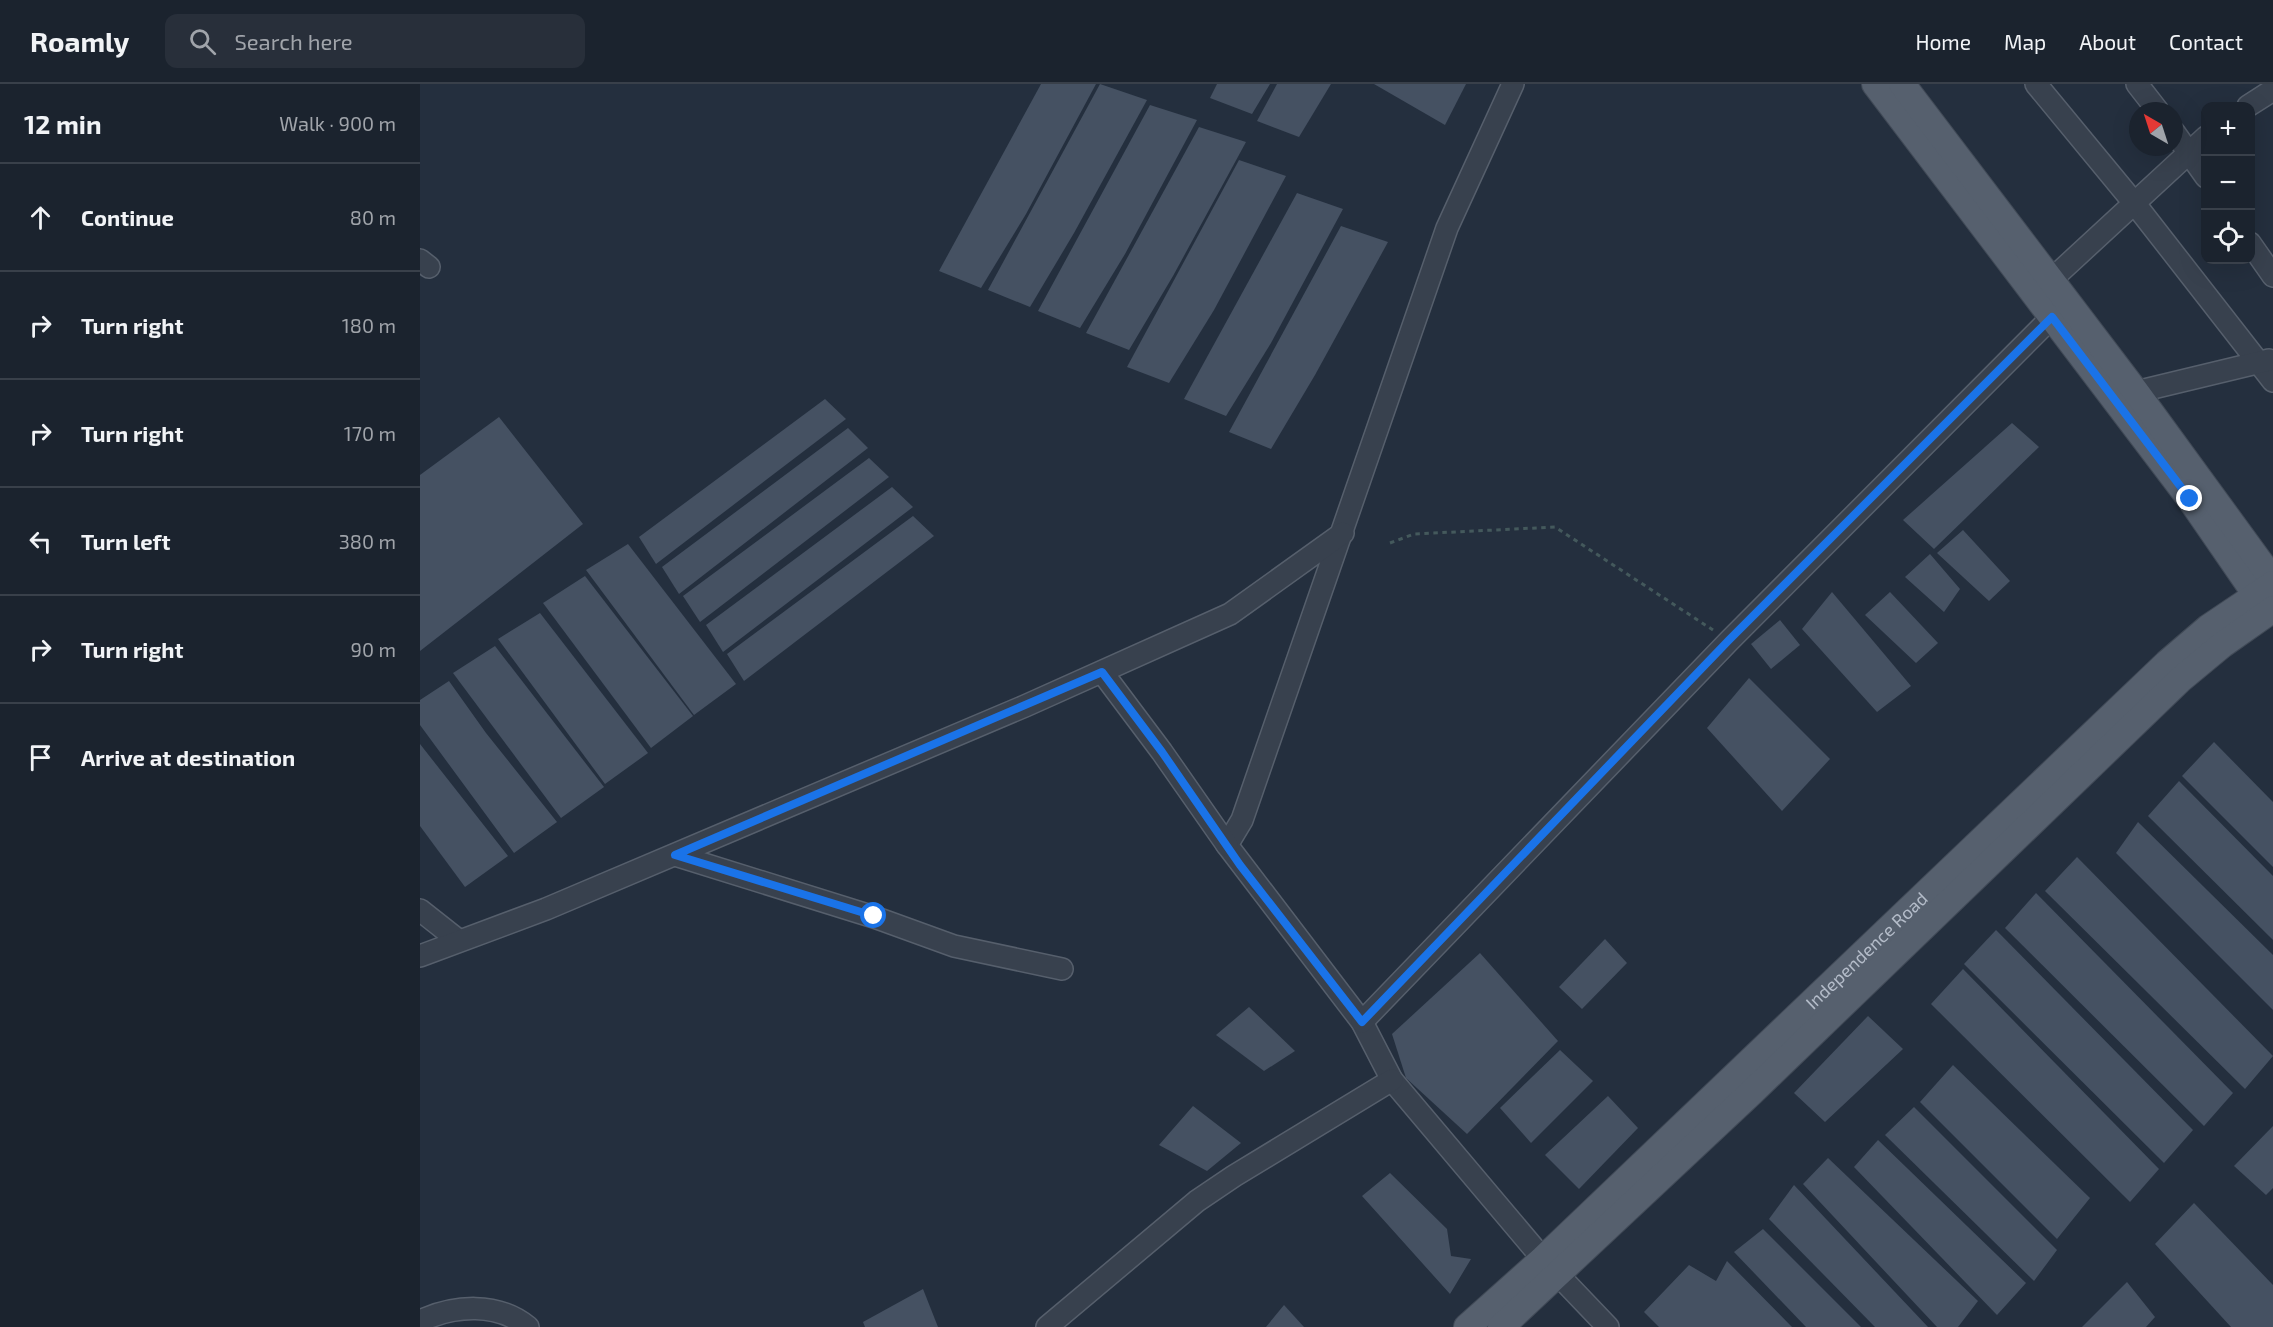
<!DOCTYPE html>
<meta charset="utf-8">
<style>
:root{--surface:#1b232e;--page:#282f3a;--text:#f1f3f6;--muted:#a0a4aa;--line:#39404a}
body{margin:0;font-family:"Exo 2",sans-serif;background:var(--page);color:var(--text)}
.controls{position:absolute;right:18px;top:18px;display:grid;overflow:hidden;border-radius:12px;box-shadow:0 6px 24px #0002}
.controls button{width:54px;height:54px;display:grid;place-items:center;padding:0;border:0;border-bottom:2px solid var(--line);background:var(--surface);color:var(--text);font:30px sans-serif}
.compass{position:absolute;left:1709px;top:18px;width:54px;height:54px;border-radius:50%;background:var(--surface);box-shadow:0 6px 24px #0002;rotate:321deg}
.stop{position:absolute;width:18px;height:18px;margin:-14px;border:4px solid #1a73e8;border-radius:50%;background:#fff}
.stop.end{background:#1a73e8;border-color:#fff;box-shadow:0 2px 6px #0008}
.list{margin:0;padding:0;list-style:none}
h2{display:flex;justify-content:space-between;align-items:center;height:78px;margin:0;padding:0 24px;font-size:26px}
h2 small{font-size:20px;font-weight:400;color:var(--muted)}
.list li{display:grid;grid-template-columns:39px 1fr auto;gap:18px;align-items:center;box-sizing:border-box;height:108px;padding:0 24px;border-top:2px solid var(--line)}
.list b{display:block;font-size:22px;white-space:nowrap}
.list em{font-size:20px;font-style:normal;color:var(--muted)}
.icon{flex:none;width:33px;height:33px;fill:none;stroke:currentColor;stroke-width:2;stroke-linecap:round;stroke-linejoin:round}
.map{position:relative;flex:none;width:1853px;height:1243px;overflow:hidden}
header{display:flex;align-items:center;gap:36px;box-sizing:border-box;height:84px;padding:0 30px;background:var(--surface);border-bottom:2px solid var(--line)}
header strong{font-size:28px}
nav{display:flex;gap:33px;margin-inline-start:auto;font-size:21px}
.search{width:420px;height:54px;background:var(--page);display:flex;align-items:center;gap:15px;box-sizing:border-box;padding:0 21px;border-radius:12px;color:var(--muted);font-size:22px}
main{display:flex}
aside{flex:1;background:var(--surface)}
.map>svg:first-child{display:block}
.building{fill:#455162}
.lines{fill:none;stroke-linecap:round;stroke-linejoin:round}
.minor-casing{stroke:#565f6c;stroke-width:24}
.major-casing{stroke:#414a57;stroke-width:28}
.path{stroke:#44595c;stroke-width:3;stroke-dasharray:4.5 4.5;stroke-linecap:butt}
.minor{stroke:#38414e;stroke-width:21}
.major{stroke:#56606e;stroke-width:26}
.route{stroke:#1a73e8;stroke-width:8}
.labels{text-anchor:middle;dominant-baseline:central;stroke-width:4.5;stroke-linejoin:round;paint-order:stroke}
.street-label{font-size:18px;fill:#b4bcc9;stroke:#1d2633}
</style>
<header>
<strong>Roamly</strong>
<div class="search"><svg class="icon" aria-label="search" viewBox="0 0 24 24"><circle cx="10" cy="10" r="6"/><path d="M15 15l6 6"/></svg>Search here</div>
<nav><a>Home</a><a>Map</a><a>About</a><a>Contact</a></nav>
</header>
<main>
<aside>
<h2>12 min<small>Walk · 900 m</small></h2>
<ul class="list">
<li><svg class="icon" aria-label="ahead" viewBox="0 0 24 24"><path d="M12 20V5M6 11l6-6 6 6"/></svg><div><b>Continue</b></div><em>80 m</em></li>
<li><svg class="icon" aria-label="right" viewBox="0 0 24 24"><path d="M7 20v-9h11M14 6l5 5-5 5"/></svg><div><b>Turn right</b></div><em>180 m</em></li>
<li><svg class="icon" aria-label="right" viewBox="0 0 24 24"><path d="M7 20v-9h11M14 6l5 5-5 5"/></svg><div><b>Turn right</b></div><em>170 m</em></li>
<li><svg class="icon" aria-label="left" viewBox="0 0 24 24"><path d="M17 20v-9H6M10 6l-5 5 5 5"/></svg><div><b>Turn left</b></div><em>380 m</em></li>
<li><svg class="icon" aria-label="right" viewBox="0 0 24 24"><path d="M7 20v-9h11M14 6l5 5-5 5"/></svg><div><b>Turn right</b></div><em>90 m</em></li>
<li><svg class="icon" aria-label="arrive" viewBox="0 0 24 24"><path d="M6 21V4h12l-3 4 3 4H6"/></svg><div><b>Arrive at destination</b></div></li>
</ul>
</aside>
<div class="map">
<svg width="1853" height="1243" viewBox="0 0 1853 1243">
<rect width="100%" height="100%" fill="#242f3e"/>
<!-- building -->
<g class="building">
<path d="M621,0h55l-70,130 -45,74 -42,-17z"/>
<path d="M680,0l47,16 -73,133 -44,74 -42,-17z"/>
<path d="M797,0h53l-18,30 -42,-16z"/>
<path d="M857,0h54l-32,53 -42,-16z"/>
<path d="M954,0h92l-21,41z"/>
<path d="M730,21l47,15 -72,134 -45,74 -42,-17z"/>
<path d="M779,43l47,15 -73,134 -44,74 -43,-17z"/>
<path d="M819,76l47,16 -72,134 -45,73 -42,-16z"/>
<path d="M877,109l46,16 -72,134 -45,73 -42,-17z"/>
<path d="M921,142l47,16 -73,133 -44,74 -42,-17z"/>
<path d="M405,315l21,20 -190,145 -17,-27z"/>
<path d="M79,333l84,107 -163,127v-176z"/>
<path d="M1592,339l27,24 -105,102 -31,-29z"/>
<path d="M428,344l20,20 -189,146 -17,-27z"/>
<path d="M449,374l20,19 -189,145 -17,-26z"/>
<path d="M472,403l21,20 -190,145 -17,-27z"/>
<path d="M493,432l21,20 -190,145 -17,-27z"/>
<path d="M1543,446l47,51 -21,20 -52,-48z"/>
<path d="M208,460l108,140 -42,31 -108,-145z"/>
<path d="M1510,470l30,35 -16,23 -39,-35z"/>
<path d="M165,492l108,140 -42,32 -108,-145z"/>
<path d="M1412,508l79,94 -34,26 -75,-83z"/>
<path d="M1470,508l48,51 -22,20 -51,-48z"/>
<path d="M120,529l108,140 -43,31 -107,-145z"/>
<path d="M1360,536l20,25 -29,24 -20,-25z"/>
<path d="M75,562l109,141 -43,31 -108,-145z"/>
<path d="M1329,594l81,81 -48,52 -75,-83z"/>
<path d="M29,597l37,52 71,89 -43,31 -94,-128v-25z"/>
<path d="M1794,658l59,60v65l-91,-91z"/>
<path d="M0,660l88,112 -43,31 -45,-61z"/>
<path d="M1759,697l94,95v64l-125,-124z"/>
<path d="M1718,738l135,133v55l-157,-157z"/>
<path d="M1657,773l196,199 -28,33 -200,-198z"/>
<path d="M1616,809l197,200 -29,33 -199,-198z"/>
<path d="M1576,846l197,200 -29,33 -200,-199z"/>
<path d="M1185,855l22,24 -45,46 -23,-22z"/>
<path d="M1060,869l78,88 -91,93 -61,-56 -14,-44z"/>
<path d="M1543,885l196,200 -29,33 -199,-198z"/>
<path d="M829,923l46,44 -31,20 -48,-36z"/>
<path d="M1448,932l35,33 -78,73 -31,-29z"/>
<path d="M1140,966l33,31 -62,62 -31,-35z"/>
<path d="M1533,981l137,133 -33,41 -137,-137z"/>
<path d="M1188,1012l30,32 -59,61 -34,-34z"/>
<path d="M773,1022l48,37 -34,28 -48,-26z"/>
<path d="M1494,1023l143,143 -23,31 -149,-146z"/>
<path d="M1853,1042v62l-7,7 -32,-29z"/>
<path d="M1458,1056l148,143 -29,32 -143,-148z"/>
<path d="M1408,1074l150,143 -20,26h-21l-134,-143z"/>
<path d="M970,1089l57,56 4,27 20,3 -21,35 -88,-98z"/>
<path d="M1374,1101l134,142h-53l-106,-108z"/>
<path d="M1774,1119l79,82v42h-42l-76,-83z"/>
<path d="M1343,1145l98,98h-55l-72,-75z"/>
<path d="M1307,1177l65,66h-133l-15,-15 45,-47 27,16z"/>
<path d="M1707,1198l28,35 -9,10h-64z"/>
<path d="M503,1205l15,38h-73l-2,-5z"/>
<path d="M864,1221l20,22h-38z"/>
</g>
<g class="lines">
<!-- minor casing -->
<g class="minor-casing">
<g id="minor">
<path d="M1093,0l-66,144 -205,592 -15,25 135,177 30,58 151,179 65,68"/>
<path d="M1616,0l99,120 138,177"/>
<path d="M1717,0l21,27"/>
<path d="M1828,22l25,-16"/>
<path d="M1754,48l32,45"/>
<path d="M1830,159l23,33"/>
<path d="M0,176l9,7"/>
<path d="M1631,196l155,-143"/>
<path d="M1716,308l133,-32"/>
<path d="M682,588l60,80 65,93"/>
<path d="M255,771l199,62 80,29 108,23"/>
<path d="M0,826l38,30"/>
<path d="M0,872l126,-47 479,-203 205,-92 113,-81"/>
<path d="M942,938l367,-381 323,-324"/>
<path d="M0,1237c35,-16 77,-19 108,6"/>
<path d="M627,1243l150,-126 37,-25 158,-96"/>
</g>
</g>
<!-- major casing -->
<g class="major-casing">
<g id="major">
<path d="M1455,0l315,415 75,109"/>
<path d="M1482,0l234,308 137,188"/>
<path id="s1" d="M1047,1243l76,-68 624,-596 42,-36 64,-43"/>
<path d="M1081,1243l251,-235 429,-413 41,-34 51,-36"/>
</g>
</g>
<!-- path -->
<path class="path" d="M970,459l24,-9 141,-7 158,103"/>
<!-- minor -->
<use href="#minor" class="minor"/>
<!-- major -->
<use href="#major" class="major"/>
</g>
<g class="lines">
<!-- route -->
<path class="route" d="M454,832l-199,-61 427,-183 60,80 78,113 122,157 367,-382 323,-323 138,182"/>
</g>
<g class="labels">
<!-- street labels -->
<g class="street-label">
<text stroke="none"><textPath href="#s1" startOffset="549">Independence Road</textPath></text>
</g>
</g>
</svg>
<div class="controls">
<button>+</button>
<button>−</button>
<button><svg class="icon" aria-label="locate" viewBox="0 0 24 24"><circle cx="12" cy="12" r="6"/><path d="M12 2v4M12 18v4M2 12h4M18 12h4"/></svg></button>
</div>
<svg class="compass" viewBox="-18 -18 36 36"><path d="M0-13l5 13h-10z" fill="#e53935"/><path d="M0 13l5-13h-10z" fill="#a0a4aa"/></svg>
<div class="stop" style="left:454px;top:832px"></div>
<div class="stop end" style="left:1770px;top:415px"></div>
</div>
</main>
